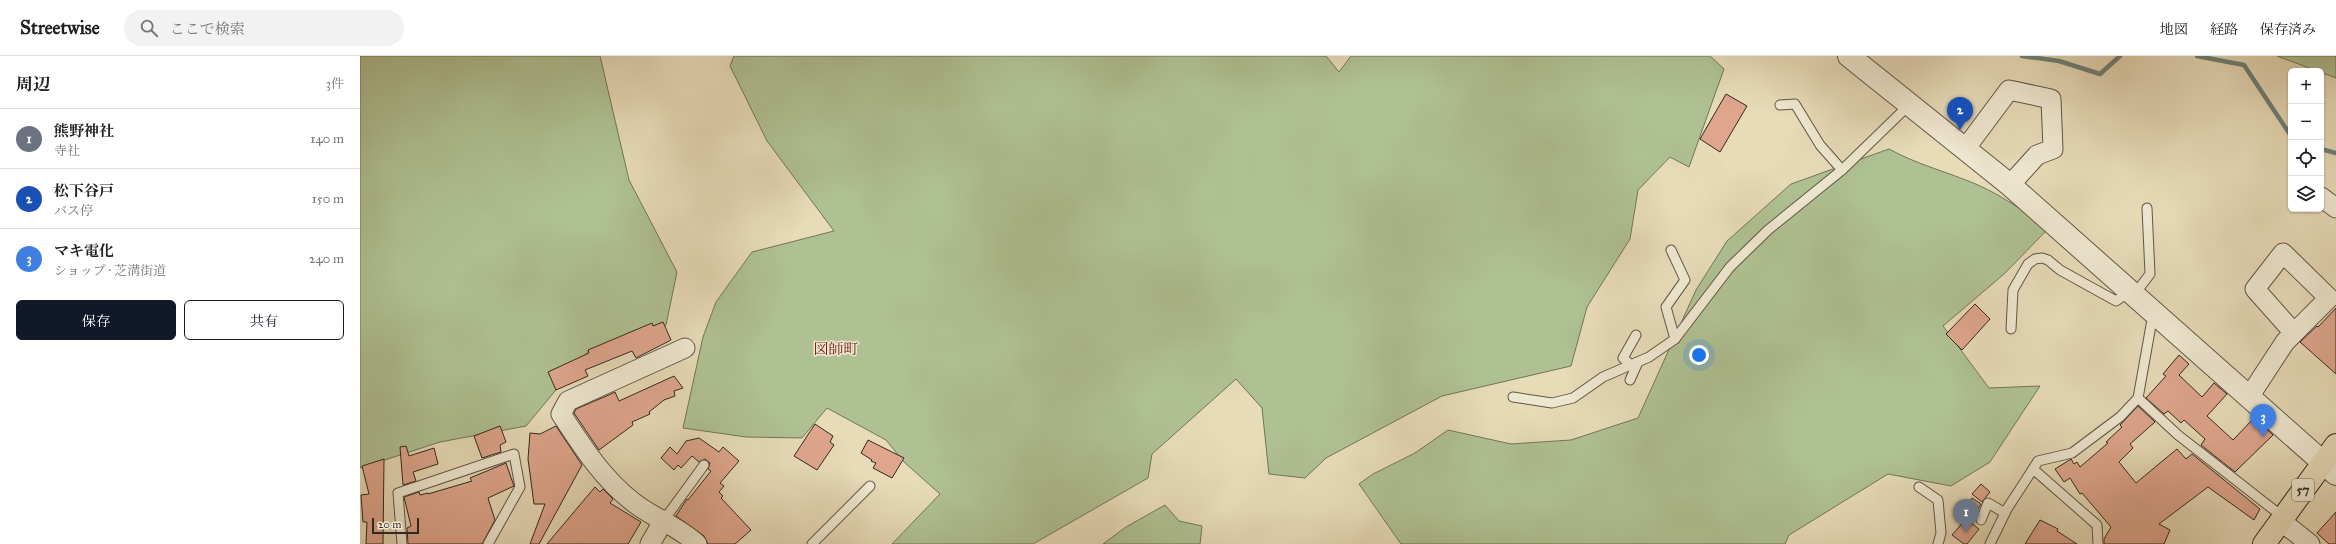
<!DOCTYPE html>
<html lang="ja">
<meta charset="utf-8">
<style>
:root{--surface:#fff;--page:#f2f2f2;--text:#202124;--muted:#757577;--line:#e0e0e0;--accent:#111827}
body{margin:0;font-family:"IM FELL Great Primer","Noto Serif JP",serif;background:var(--page);color:var(--text)}
.controls{position:absolute;right:12px;top:12px;display:grid;overflow:hidden;border-radius:6px;box-shadow:0 1px 3px #0004}
.controls button{width:36px;height:36px;display:grid;place-items:center;padding:0;border:0;border-bottom:1px solid var(--line);background:var(--surface);color:var(--text);font:20px sans-serif}
.scale{position:absolute;left:12px;bottom:10px;width:47px;box-sizing:border-box;padding-left:4px;border:2px solid #322920;border-top:0;font-size:11px;line-height:14px;white-space:nowrap;color:#322920;-webkit-text-stroke:3px #efe8d1;paint-order:stroke}
.you{position:absolute;left:1339px;top:299px;width:14px;height:14px;margin:-10px;border:3px solid #fff;border-radius:50%;background:#1a73e8;box-shadow:0 0 0 6px #1a73e833}
.badge{display:grid;place-items:center;width:26px;height:26px;border-radius:50%;background:var(--accent);color:#fff;font-size:13px;font-weight:700}
.pin{position:absolute;translate:-50% -33px;filter:drop-shadow(0 1px 2px #0008)}
.pin::after{content:'';position:absolute;top:21px;width:14px;height:12px;background:inherit;clip-path:polygon(0 0,100% 0,50% 100%)}
.list{margin:0;padding:0;list-style:none}
h2{display:flex;justify-content:space-between;align-items:center;height:52px;margin:0;padding:0 16px;font-size:17px}
h2 small{font-size:13px;font-weight:400;color:var(--muted)}
.list li{display:grid;grid-template-columns:26px 1fr auto;gap:12px;align-items:center;box-sizing:border-box;height:60px;padding:0 16px;border-top:1px solid var(--line)}
.list b{display:block;font-size:15px;white-space:nowrap}
.list p{margin:0;font-size:13px;white-space:nowrap;color:var(--muted)}
.list em{font-size:13px;font-style:normal;color:var(--muted)}
.actions{display:flex;gap:8px;padding:12px 16px}
.actions a{flex:1;padding:9px 0;border:1px solid var(--accent);border-radius:6px;text-align:center;font-size:14px;color:var(--accent)}
.actions .main{background:var(--accent);color:#fff}
.icon{flex:none;width:22px;height:22px;fill:none;stroke:currentColor;stroke-width:2;stroke-linecap:round;stroke-linejoin:round}
.map{position:relative;flex:none;width:1976px;height:488px;overflow:hidden}
header{display:flex;align-items:center;gap:24px;box-sizing:border-box;height:56px;padding:0 20px;background:var(--surface);border-bottom:1px solid var(--line)}
header strong{font-size:19px}
nav{display:flex;gap:22px;margin-inline-start:auto;font-size:14px}
.search{width:280px;height:36px;background:var(--page);display:flex;align-items:center;gap:10px;box-sizing:border-box;padding:0 14px;border-radius:22px;color:var(--muted);font-size:15px}
main{display:flex}
aside{flex:1;background:var(--surface)}
.map>svg:first-child{display:block}
.green{fill:#afc193;stroke:#70755a}
.lines{fill:none;stroke-linecap:round;stroke-linejoin:round}
.stream{stroke:#6f8079;stroke-width:4.5}
.building{fill:#dfa68d;stroke:#322920}
.service-casing{stroke:#5f5646;stroke-width:11}
.minor-casing{stroke:#5f5646;stroke-width:21}
.tertiary-casing{stroke:#5f5646;stroke-width:24}
.primary-casing{stroke:#322920;stroke-width:24}
.service{stroke:#efe8d1;stroke-width:9}
.minor{stroke:#efe8d1;stroke-width:19}
.tertiary{stroke:#efe8d1;stroke-width:22}
.primary{stroke:#e7dbb8;stroke-width:22}
.labels{text-anchor:middle;dominant-baseline:central;stroke-width:3;stroke-linejoin:round;paint-order:stroke}
.shield{fill:#efe8d1;stroke:#6b6255;stroke-width:1}
.shield-label{font-size:13px;font-weight:bold;fill:#322920}
.neighbourhood-label{font-size:15px;fill:#7a1f14;stroke:#efe8d1}
</style>
<header>
<strong>Streetwise</strong>
<div class="search"><svg class="icon" aria-label="search" viewBox="0 0 24 24"><circle cx="10" cy="10" r="6"/><path d="M15 15l6 6"/></svg>ここで検索</div>
<nav><a>地図</a><a>経路</a><a>保存済み</a></nav>
</header>
<main>
<aside>
<h2>周辺<small>3件</small></h2>
<ul class="list">
<li><span class="badge" style="background:#6b7280">1</span><div><b>熊野神社</b><p>寺社</p></div><em>140 m</em></li>
<li><span class="badge" style="background:#1a4fb4">2</span><div><b>松下谷戸</b><p>バス停</p></div><em>150 m</em></li>
<li><span class="badge" style="background:#3f7fe0">3</span><div><b>マキ電化</b><p>ショップ · 芝溝街道</p></div><em>240 m</em></li>
</ul>
<div class="actions"><a class="main">保存</a><a>共有</a></div>
</aside>
<div class="map">
<svg width="1976" height="488" viewBox="0 0 1976 488">
<rect width="100%" height="100%" fill="#e7dbb8"/>
<filter id="stains"><feTurbulence type="fractalNoise" baseFrequency=".005" numOctaves="4"/><feColorMatrix values="0 0 0 0 .2 0 0 0 0 .09 0 0 0 0 .02 0 0 0 .5 -.17"/></filter>
<radialGradient id="worn" r=".72"><stop offset=".6" stop-color="#630" stop-opacity="0"/><stop offset="1" stop-color="#630" stop-opacity=".3"/></radialGradient>
<!-- green -->
<g class="green">
<path d="M0,0h240l29,124 48,92 -11,53 -76,24 -64,77 -86,16 -80,26z"/>
<path d="M374,0h592l13,16 12,-16h359l14,13 -35,98 -19,-10 -32,33 -8,49 -43,68 -16,59 -129,30 -116,62 -21,20 -36,-4 -7,-66 -26,-29 -84,75 -4,24 -115,66h-141l48,-50 -36,-32 -18,-22 -59,-32 -25,30 -56,-1 -63,-9 20,-91 13,-35 36,-50 82,-21 -67,-90 -37,-75z"/>
<path d="M1917,0h59v22z"/>
<path d="M1529,93c29,16 59,23 89,36 25,11 48,28 71,43l-45,46 -61,52 46,62 51,-2 -50,76 -39,24 -63,-12 -99,61 -4,9h-384l-42,-60 14,-10 42,-21 33,-23 63,14 60,-4 67,-22 58,-128 31,-49 64,-57z"/>
<path d="M805,449l14,16 23,5 -2,18h-97l23,-17z"/>
</g>
<g class="lines">
<!-- stream -->
<g class="stream">
<path d="M1662,0l37,5 41,13 20,-18"/>
<path d="M1837,0l47,9 47,71"/>
<path d="M1961,93l15,4"/>
</g>
</g>
<!-- building -->
<g class="building">
<path d="M1366,38l21,12 -27,46 -20,-13z"/>
<path d="M1615,248l15,15 -28,31 -16,-16z"/>
<path d="M1976,252v66l-36,-32 17,-16 1,1z"/>
<path d="M303,266l8,18 -35,18 -4,-7 -47,19 3,6 -32,14 -8,-18 41,-19 -1,-3 64,-27 1,3z"/>
<path d="M1819,299l10,9 -10,11 23,22 12,-14 13,11 -20,22 26,24 21,-22 19,17 -38,37 -34,-27 4,-6 -21,-19 -3,3 -13,-12 -4,3 -18,-16 20,-22 -3,-2z"/>
<path d="M314,320l9,12 -9,3 1,5 -11,4 -15,12 1,2 -18,8 1,3 -34,25 -25,-37 2,-4 35,-15 4,-2 4,9z"/>
<path d="M1778,350l17,16 -25,22 3,4 -14,14 17,21 41,-34 9,10 6,-5 68,55 -6,11 -46,-33 -49,37 11,6 -6,14h-60v-5l7,-12 -29,-34 -2,1 -10,-16 -6,4 -9,-13 16,-10 3,5 3,-2 3,5 28,-24 -2,-1 16,-15 -2,-2z"/>
<path d="M455,368l18,12 -3,6 4,3 -17,25 -23,-14z"/>
<path d="M140,370l6,16 -6,3 1,7 -19,6 -8,-22z"/>
<path d="M196,370l26,39 -43,79h-9l15,-40h-11l-6,-45 2,-26 10,1z"/>
<path d="M339,382l20,14 4,-5 16,14 -19,22 4,3 -5,6 4,4 -2,2 30,32 -16,14h-27l-4,-8 -28,-20 11,-17 1,1 23,-29 -3,-2 2,-6 -5,-4 -6,3 -7,-6 -11,12 -3,-3 -4,5 -13,-12 9,-11 7,7 9,-13z"/>
<path d="M508,384l36,18 -12,20 -19,-10 3,-5 -5,-2 1,-1 -11,-7z"/>
<path d="M46,390l3,10 25,-8 4,16 -25,8 3,9 -13,4 -3,-38z"/>
<path d="M24,403l-1,85h-17l1,-22h-4l-2,-27 8,-1 -7,-28z"/>
<path d="M146,407l8,23 -26,12 7,22 -13,24h-74l-1,-16 4,-2 -7,-29 15,-5 1,3 8,-2v1l44,-13 -2,-3z"/>
<path d="M1621,428l9,8 -8,10 -10,-8z"/>
<path d="M235,431l5,5 3,-3 10,10 -3,4 31,19 -13,22h-81z"/>
<path d="M1612,442l9,6 -7,11 -9,-7z"/>
<path d="M1976,456v32h-7l-12,-11z"/>
<path d="M1606,463l13,10 -12,15h-3l-12,-9z"/>
<path d="M1680,464l18,9 -1,2 20,13h-52z"/>
</g>
<g class="lines">
<!-- service casing -->
<g class="service-casing">
<g id="service">
<path d="M1420,49l15,-1 25,41 22,25"/>
<path d="M1311,194l14,30 -19,27 9,32"/>
<path d="M1774,239l16,-21 -3,-66"/>
<path d="M1651,273l2,-39 15,-26 7,-5 7,-1 6,2 12,10 56,31 14,-10"/>
<path d="M1271,309l-8,-7 13,-23"/>
<path d="M1270,324l8,-18"/>
<path d="M1153,341l39,6 21,-5 30,-21 46,-20 26,-18 55,-72 38,-37 74,-60 68,-66"/>
<path d="M1778,342l40,37 105,82"/>
<path d="M1559,431l19,13 3,33 -3,11"/>
<path d="M304,464l40,-55"/>
<path d="M1621,464l7,-17 17,10"/>
<path d="M42,488l-4,-51 116,-39 6,33 -32,57"/>
<path d="M452,488l58,-58"/>
<path d="M1630,488l17,-35 26,-40"/>
<path d="M1738,488l-1,-19 -64,-56 5,-8 34,-8 48,-36 18,-19 15,-84"/>
</g>
</g>
<!-- minor casing -->
<g class="minor-casing">
<g id="minor">
<path d="M1605,93l44,-59 42,9 2,50 -16,6 -27,30"/>
<path d="M1961,141l15,11"/>
<path d="M325,292l-117,53 -7,13c21,32 41,64 72,88 20,16 45,24 64,42"/>
<path d="M1889,341l36,-55 44,-44 -46,-45 -28,36 39,44"/>
<path d="M1921,465l29,23"/>
<path d="M290,488l14,-24"/>
</g>
</g>
<!-- tertiary casing -->
<g class="tertiary-casing">
<path id="tertiary" d="M1489,0l161,129 326,289"/>
</g>
<!-- primary casing -->
<g class="primary-casing">
<path id="primary" d="M1904,488l72,-99"/>
</g>
<!-- service -->
<use href="#service" class="service"/>
<!-- minor -->
<use href="#minor" class="minor"/>
<!-- tertiary -->
<use href="#tertiary" class="tertiary"/>
<!-- primary -->
<use href="#primary" class="primary"/>
</g>
<g class="labels">
<!-- shield labels -->
<rect class="shield" x="1932" y="423" width="22" height="22" rx="3"/>
<g class="shield-label">
<text x="1943" y="434">57</text>
</g>
<!-- neighbourhood labels -->
<g class="neighbourhood-label">
<text x="476" y="293">図師町</text>
</g>
</g>
<rect width="100%" height="100%" filter="url(#stains)"/>
<rect width="100%" height="100%" fill="url(#worn)"/>
</svg>
<div class="controls">
<button>+</button>
<button>−</button>
<button><svg class="icon" aria-label="locate" viewBox="0 0 24 24"><circle cx="12" cy="12" r="6"/><path d="M12 2v4M12 18v4M2 12h4M18 12h4"/></svg></button>
<button><svg class="icon" aria-label="layers" viewBox="0 0 24 24"><path d="M12 4l9 5-9 5-9-5zM3 14l9 5 9-5"/></svg></button>
</div>
<div class="scale">20 m</div>
<div class="you"></div>
<div class="pin badge" style="left:1606px;top:476px;background:#6b7280">1</div>
<div class="pin badge" style="left:1600px;top:74px;background:#1a4fb4">2</div>
<div class="pin badge" style="left:1903px;top:381px;background:#3f7fe0">3</div>
</div>
</main>
